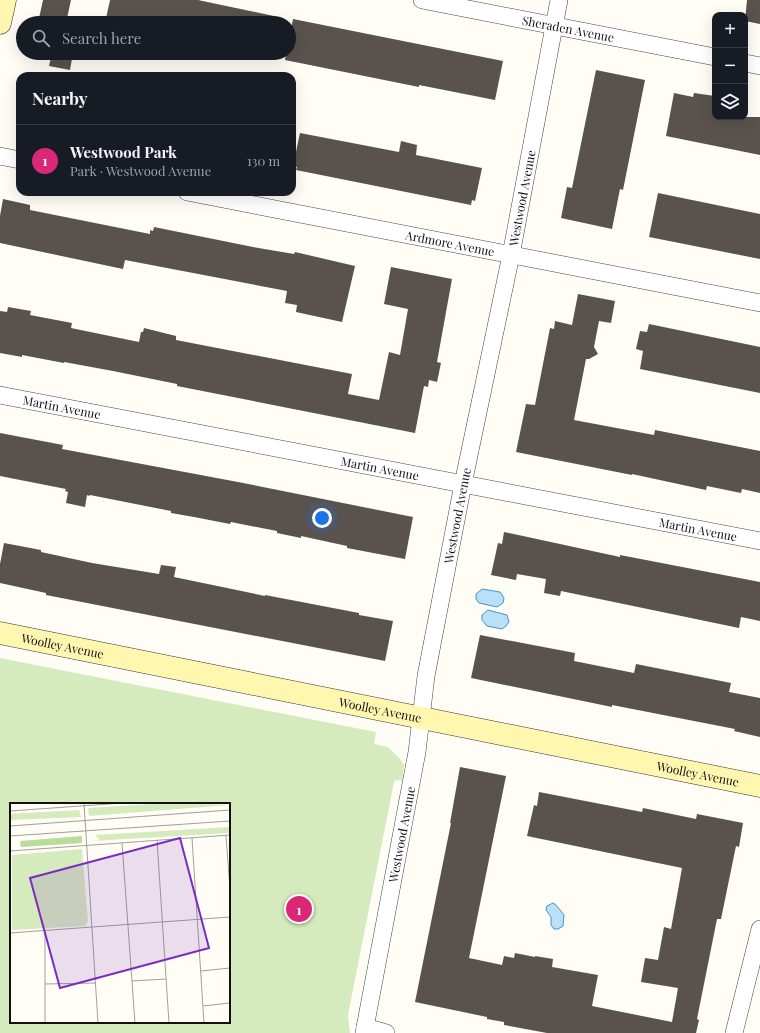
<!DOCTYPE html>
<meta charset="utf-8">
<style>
:root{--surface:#171b24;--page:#20242c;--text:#f1f3f6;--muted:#9ea1a6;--line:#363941;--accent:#db2777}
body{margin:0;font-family:"Playfair Display",serif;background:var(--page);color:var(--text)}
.controls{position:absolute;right:12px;top:12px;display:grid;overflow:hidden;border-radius:8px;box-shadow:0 4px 16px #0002}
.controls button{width:36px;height:36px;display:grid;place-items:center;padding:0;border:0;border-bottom:1px solid var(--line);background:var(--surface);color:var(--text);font:20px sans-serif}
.you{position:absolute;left:322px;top:518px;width:14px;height:14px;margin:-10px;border:3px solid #fff;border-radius:50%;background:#1a73e8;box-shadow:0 0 0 6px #1a73e833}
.badge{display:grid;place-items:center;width:26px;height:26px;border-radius:50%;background:var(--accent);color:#fff;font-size:13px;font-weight:700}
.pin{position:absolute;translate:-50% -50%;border:2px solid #fff;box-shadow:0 1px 4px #0006}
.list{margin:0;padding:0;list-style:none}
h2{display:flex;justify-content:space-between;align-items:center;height:52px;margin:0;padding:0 16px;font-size:17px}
h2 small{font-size:13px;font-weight:400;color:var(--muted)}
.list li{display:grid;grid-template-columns:26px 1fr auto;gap:12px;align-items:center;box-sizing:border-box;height:72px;padding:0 16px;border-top:1px solid var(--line)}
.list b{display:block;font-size:15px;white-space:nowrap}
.list p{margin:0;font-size:13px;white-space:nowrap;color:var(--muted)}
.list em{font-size:13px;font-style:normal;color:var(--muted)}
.icon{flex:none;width:22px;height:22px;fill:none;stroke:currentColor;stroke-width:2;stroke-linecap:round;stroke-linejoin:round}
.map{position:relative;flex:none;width:760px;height:1033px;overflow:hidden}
.search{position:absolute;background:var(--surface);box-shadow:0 4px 16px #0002;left:16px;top:16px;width:280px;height:44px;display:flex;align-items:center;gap:10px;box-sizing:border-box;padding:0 14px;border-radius:22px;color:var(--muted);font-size:15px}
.panel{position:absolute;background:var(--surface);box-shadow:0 4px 16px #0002;left:16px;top:72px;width:280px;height:124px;border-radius:12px}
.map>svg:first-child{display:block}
.green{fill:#d5ebbd;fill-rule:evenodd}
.water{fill:#b9e0f7;stroke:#3f96cf}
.building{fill:#5a524d}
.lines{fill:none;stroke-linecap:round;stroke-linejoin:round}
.street-casing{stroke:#444;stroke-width:18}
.secondary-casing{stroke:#333;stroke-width:23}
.street{stroke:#fff;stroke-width:17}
.secondary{stroke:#fff6b0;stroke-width:22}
.labels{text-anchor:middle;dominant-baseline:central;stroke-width:4;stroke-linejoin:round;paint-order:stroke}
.street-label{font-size:12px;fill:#111;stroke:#fff}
.inset-road{fill:none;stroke:#a09f9a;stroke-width:1}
.view{fill:#7b2cbf;fill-opacity:0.15;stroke:#7b2cbf;stroke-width:2}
.inset-edge{fill:none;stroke:#111;stroke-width:2}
</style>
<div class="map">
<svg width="760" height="1033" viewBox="0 0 760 1033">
<rect width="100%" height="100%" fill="#fffdf5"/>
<!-- green -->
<path class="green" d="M0,658l376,74 -2,12 14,3 12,12 4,6 -2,16 -6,-1 -2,2 -46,233 2,18h-350zM11,804h218v218h-218z"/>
<!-- water -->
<g class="water">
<path d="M482,589l18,3 4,6 -1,5 -6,4 -18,-4 -3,-4v-5z"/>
<path d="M488,610l19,5 2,7 -3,4 -4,3 -15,-3 -5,-6v-5z"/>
<path d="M553,903l3,2 8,10 -1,11 -5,3h-4l-3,-4v-8l-5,-7 1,-4z"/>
</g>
<!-- building -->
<g class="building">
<path d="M43,0h28l-5,23h-28z"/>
<path d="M110,0h88l76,16 -1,7h-168z"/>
<path d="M747,0h13v24l-15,-3z"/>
<path d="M293,19l210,42 -8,39 -76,-15v2l-134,-27 1,-7h3v-13z"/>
<path d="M52,53h21l-3,17 -21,-4z"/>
<path d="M596,70l49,10 -22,110 -3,-1 -8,40 -51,-11 6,-31 5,1z"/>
<path d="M674,93l19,4 1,-4 21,3v21h45v38l-94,-19z"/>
<path d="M300,133l99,19 2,-11 16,4 -1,10 66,13 -7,33 -3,-1 -1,5 -175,-35 1,-3 -4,-1z"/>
<path d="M658,193l102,21v45l-111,-22z"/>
<path d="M3,199l27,6v5l120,24v-4l3,1 1,-4 99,20 41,7 1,-2 60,14 -13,56 -46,-10 1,-7 -12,-2 2,-12 -162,-31 -2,9 -123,-26v-27z"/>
<path d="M391,267l61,12 -15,83 4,1 -4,19 -8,-2 -1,7 -4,-1 -9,47 -238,-47v-2l-64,-13 -49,-9v1l-42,-8v2l-22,-4v-42l7,1 1,-5 23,4 -1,4 42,8 -1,5 68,14 2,-10h2l1,-4 32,8v4l176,34 -4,20 31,6 10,-48 11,3 8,-46 -24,-5z"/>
<path d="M578,294l37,7 -4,22 -12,-2 -5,26 4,7 -9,5h-3l-12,61 80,15 1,-5 105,21v42l-18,-4 -1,4 -34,-7 -1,4 -74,-16v1l-116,-23 10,-48 9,1 15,-77 4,1 1,-8 17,4z"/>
<path d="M649,324l111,23v46l-120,-24 3,-18 -7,-2 4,-18 7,1z"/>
<path d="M0,433l63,12 -1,4 176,33 175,35 -8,42 -58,-11v-2l-46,-10v2l-24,-5v-2l-46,-9 -1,2 -36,-7 -23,-4v-2l-81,-16 -1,1 -2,-1 -2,12 -19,-4 2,-11 -3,-1 1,-2 -66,-13z"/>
<path d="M504,532l116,25v-2l140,27v39l-19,-4 -2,11 -178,-37 -1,5 -16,-3 2,-14 -29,-5 -1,6 -25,-5 7,-32 4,1z"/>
<path d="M4,543l37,7v2l51,11 67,11 2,-9 15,2 -2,10 91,19v-1l94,18v2l34,6 -8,40 -339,-66v-2l-46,-10v-19z"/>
<path d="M480,635l95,18 -1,8 60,12 2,-9 95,19 -2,9 31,6v39l-26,-6 1,-2 -123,-24v2l-141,-29z"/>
<path d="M460,767l46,9 -37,182 33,7 2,-9 10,2 1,-5 20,4v-1l18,3 -1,8 46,8 -6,31 80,16 6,-34 -37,-6 4,-24 13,2 6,-33 7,2 11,-61 -155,-32 7,-31 3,1 2,-14 103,20 1,-4 53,11 1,-5 46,9 -4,24 -3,-1 -15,73h-4l-20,100 2,1 -3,13h-149l-43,-8v-3l-17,-3v-2l-72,-15 36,-179h-1z"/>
</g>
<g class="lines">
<!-- street casing -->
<g class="street-casing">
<g id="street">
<path id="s1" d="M422,0l293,57"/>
<path d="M745,63l15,3"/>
<path d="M0,156l20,4"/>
<path id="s2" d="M187,192l573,111"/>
<path id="s3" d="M0,395l760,146"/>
<path d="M365,1027l21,6"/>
<path id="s4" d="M364,1033l53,-281 9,-76 37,-192 48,-229 48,-255"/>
<path d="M734,1033l26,-104"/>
</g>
</g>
<!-- secondary casing -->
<g class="secondary-casing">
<g id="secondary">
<path d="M0,23l5,-23"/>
<path id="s5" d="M0,633l760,153"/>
</g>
</g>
<!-- street -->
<use href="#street" class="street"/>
<!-- secondary -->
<use href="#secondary" class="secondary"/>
</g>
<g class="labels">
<!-- street labels -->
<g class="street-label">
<text stroke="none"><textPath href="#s1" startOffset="149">Sheraden Avenue</textPath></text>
<text stroke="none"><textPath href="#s4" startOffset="850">Westwood Avenue</textPath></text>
<text stroke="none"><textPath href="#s2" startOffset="268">Ardmore Avenue</textPath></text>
<text stroke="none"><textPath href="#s3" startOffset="63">Martin Avenue</textPath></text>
<text stroke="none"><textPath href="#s3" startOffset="387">Martin Avenue</textPath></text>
<text stroke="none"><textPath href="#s4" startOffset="526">Westwood Avenue</textPath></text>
<text stroke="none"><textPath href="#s3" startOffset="711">Martin Avenue</textPath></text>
<text stroke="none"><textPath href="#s5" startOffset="64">Woolley Avenue</textPath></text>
<text stroke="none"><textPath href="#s5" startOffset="388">Woolley Avenue</textPath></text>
<text stroke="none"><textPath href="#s5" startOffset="712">Woolley Avenue</textPath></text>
<text stroke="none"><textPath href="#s4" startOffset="202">Westwood Avenue</textPath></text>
</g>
</g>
<!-- overview -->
<g transform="translate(10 803)">
<rect width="220" height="220" fill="#fffdf5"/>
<path d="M158,0l62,2 -141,11 -1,-8zM69,7l2,7 -71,3v-6zM220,24v6l-139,8h10l-6,-6zM72,46l6,72 -3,5 -73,4v-75z" fill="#d5ebbd"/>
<path d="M72,33v7l-61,4 -1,-6z" fill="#b9dc9c"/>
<path class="inset-road" d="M74,0l14,220M0,8l113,-8M0,23l220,-16M0,33l220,-15M216,33l4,53M182,35l12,185M147,37l12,183M112,40l13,180M0,48l220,-16M0,130l220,-16M191,168l29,-3M122,178l34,-2M35,181l51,-1M193,203l27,-3M35,220v-92"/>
<path class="view" d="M170,35l29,110 -149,40 -30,-110z"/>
<rect width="220" height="220" class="inset-edge"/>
</g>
</svg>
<div class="controls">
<button>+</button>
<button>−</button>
<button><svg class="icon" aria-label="layers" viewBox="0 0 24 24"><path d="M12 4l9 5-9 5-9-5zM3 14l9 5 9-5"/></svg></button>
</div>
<div class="you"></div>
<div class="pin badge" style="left:299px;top:909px">1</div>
<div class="search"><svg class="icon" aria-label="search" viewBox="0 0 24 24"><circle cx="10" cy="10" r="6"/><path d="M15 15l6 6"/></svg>Search here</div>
<section class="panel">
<h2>Nearby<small></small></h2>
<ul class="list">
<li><span class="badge">1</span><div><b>Westwood Park</b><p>Park · Westwood Avenue</p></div><em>130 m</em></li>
</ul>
</section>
</div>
